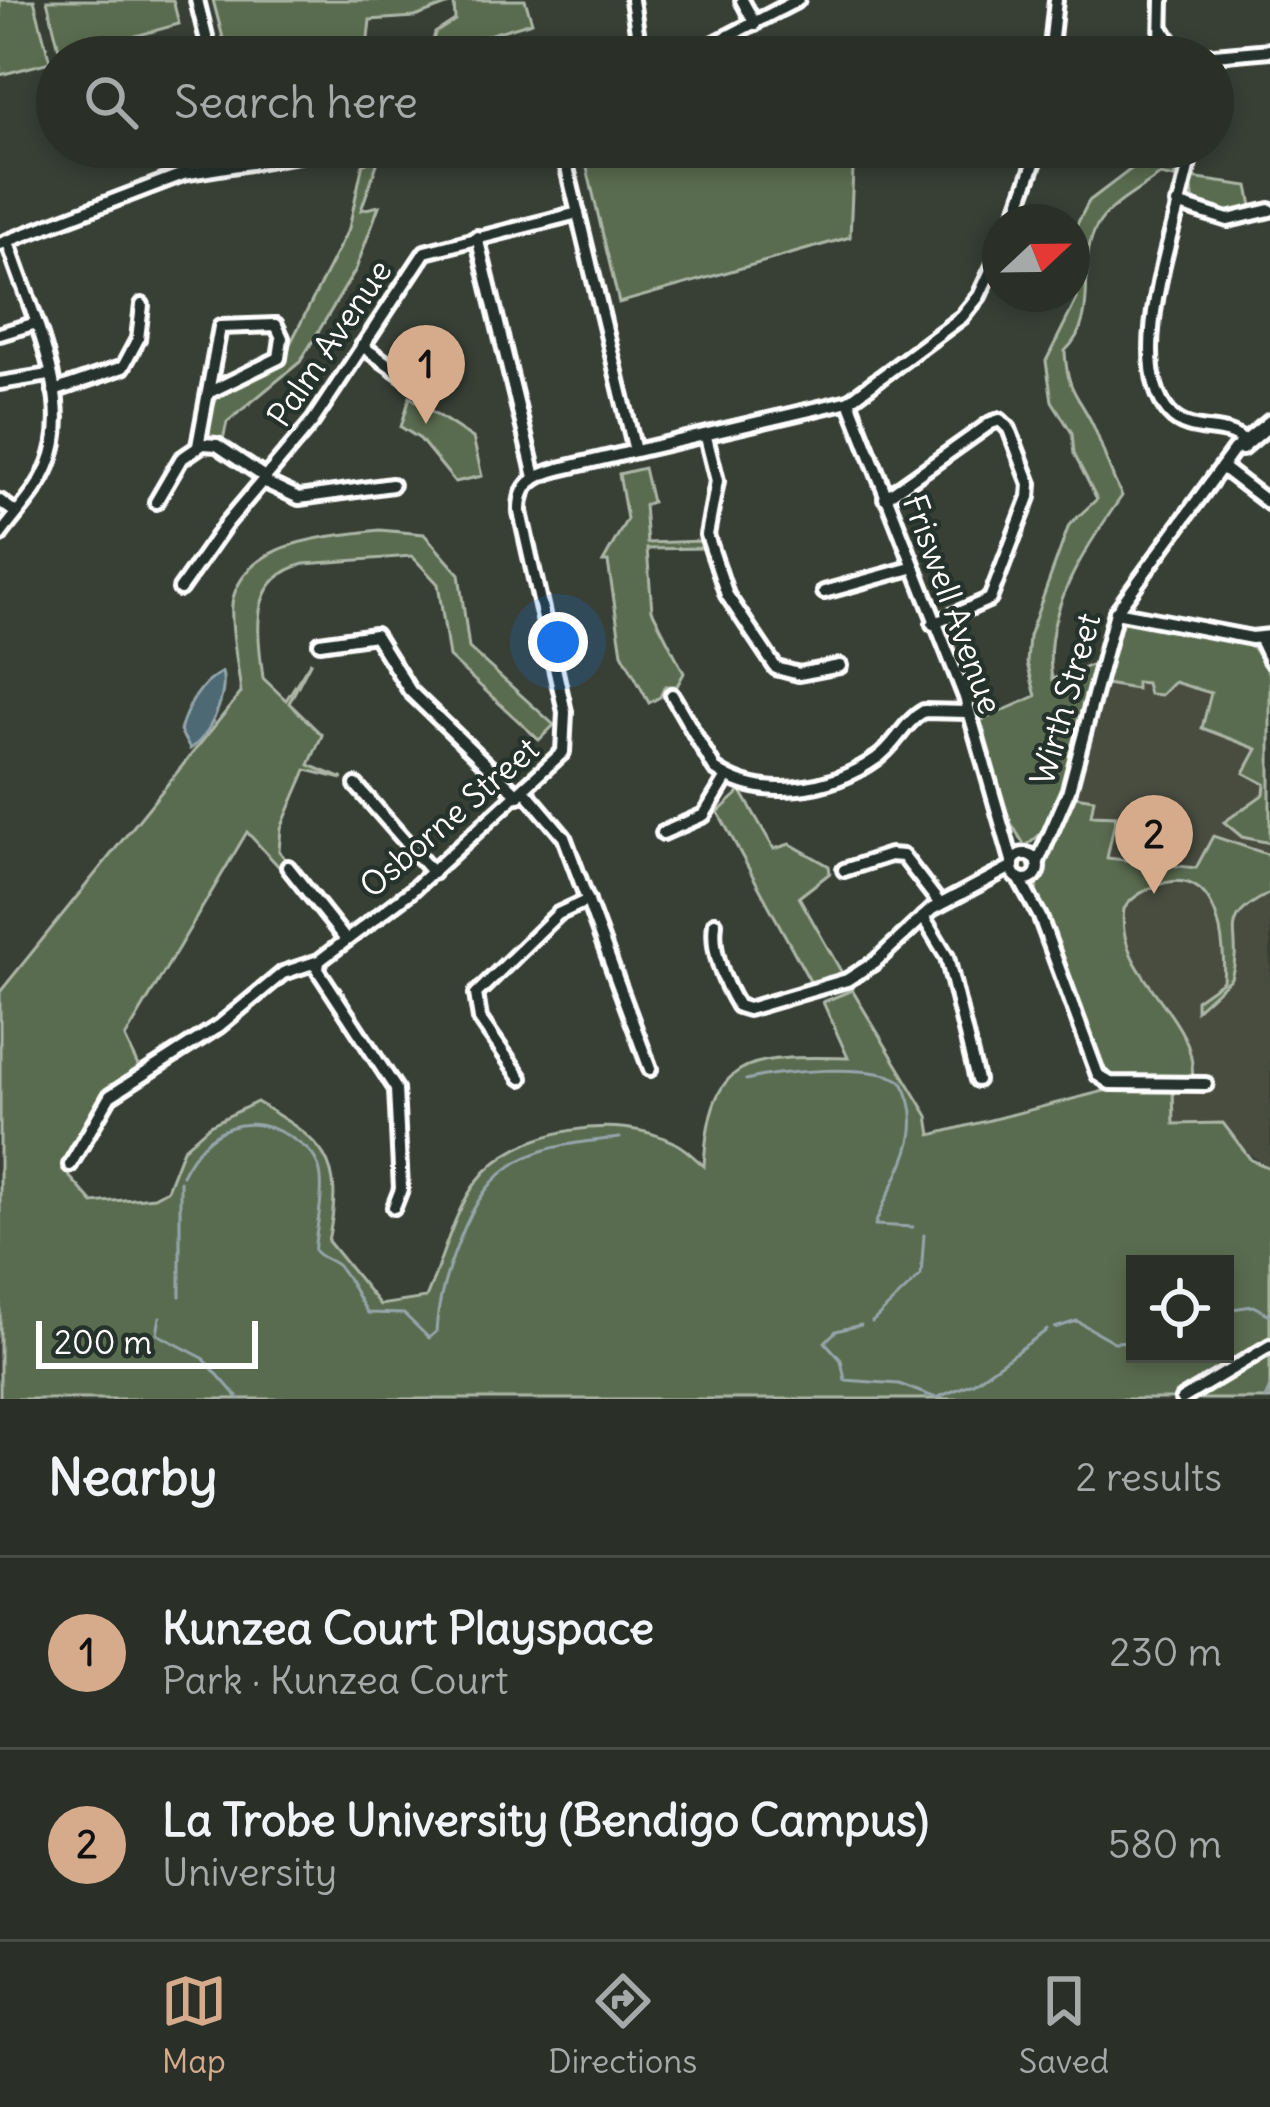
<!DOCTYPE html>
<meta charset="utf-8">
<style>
:root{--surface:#2a3028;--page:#323830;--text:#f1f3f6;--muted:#a5a9a8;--line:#464b45;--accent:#d6ab8b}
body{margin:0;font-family:Delius,sans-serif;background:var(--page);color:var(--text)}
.controls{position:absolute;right:36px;bottom:36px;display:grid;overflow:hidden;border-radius:0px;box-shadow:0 6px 18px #0003}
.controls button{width:108px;height:108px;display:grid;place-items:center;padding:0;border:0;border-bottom:3px solid var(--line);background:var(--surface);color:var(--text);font:60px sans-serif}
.compass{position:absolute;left:982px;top:204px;width:108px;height:108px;border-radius:50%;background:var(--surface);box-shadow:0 6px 18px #0003;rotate:68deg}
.scale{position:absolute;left:36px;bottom:30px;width:222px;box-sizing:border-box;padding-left:12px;border:6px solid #fff;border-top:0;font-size:33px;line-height:42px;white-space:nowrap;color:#fff;-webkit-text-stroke:9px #26332d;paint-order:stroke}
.you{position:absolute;left:558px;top:642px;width:42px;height:42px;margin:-30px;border:9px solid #fff;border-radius:50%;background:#1a73e8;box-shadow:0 0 0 18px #1a73e833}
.badge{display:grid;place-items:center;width:78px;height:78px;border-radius:50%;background:var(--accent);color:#111;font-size:39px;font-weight:700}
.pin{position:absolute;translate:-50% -99px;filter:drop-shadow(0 3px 6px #0008)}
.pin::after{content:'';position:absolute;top:63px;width:42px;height:36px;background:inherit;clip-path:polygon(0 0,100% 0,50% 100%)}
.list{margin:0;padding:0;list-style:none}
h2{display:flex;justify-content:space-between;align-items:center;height:156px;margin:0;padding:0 48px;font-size:51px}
h2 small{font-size:39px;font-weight:400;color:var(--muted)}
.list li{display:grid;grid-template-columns:78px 1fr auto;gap:36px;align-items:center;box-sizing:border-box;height:192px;padding:0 48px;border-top:3px solid var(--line)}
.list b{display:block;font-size:45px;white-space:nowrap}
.list p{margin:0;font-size:39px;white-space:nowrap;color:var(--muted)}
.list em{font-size:39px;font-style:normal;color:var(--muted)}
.icon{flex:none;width:66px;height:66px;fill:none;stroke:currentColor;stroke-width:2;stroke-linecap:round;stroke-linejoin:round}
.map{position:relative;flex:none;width:1270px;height:1399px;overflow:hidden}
.search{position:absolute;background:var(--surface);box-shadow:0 6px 18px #0003;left:36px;right:36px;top:36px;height:132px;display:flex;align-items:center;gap:30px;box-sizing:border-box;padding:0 42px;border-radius:66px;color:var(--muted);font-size:45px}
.sheet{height:540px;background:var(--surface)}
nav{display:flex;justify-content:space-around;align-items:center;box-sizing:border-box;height:168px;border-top:3px solid var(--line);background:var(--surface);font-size:33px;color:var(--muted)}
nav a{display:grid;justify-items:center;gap:6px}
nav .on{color:var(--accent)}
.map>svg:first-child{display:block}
.built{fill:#494d40}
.green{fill:#5a6c4f;stroke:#acb6a7;stroke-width:3;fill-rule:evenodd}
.water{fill:#4e6973;stroke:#95a5ab;stroke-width:3}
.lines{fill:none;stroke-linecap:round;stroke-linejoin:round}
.stream{stroke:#95a5ab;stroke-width:3}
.minor-casing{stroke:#fff;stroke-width:20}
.minor{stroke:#26332d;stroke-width:10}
.labels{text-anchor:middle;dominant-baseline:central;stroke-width:9;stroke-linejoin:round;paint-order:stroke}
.street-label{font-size:33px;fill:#fff;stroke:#26332d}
</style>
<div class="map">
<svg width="1270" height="1399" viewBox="0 0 1270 1399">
<rect width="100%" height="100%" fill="#384036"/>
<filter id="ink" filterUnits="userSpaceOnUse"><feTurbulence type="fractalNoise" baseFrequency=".00833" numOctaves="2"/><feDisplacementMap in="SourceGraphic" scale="24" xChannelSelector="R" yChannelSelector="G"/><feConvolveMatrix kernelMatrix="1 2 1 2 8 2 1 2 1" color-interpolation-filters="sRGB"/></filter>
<g filter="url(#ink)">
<!-- built -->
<path class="built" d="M1123,620l47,11 100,74v463l-38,-27 -10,-18 -48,1 -66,-35 -70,-191 -1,-22 38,-77 28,-132z"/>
<!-- green -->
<g class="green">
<path d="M0,0h34l16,62 -50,13z"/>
<path d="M47,0h126l6,24 -118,33z"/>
<path d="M213,0h312l7,22 -85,25 1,10h-19l6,-24 20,-13 -1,-18 -39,15 -45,3 -4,37h-138z"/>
<path d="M582,147h272l-4,90 -231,66z"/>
<path d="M1149,147h32l-7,31 -14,-3c-19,14 -48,29 -61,48 -26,38 4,92 -34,128 2,45 17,46 31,81 9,22 14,42 26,64 -37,52 -81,117 -70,183l42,-15c-13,53 -17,153 -69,182l-14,-23 -36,-100 61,-27 -9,-33 2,-27 40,-111 28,-26 -23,-45 -2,-21 -20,-32 -6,-40 31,-62 -5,-65 17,-33 54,-41z"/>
<path d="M378,161l-17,49 18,-4 -23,63 -56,93 -73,60 -5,22 -16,-3 -2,-14 13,-29 67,-42 65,-128 14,-65z"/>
<path d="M1191,178l57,8 5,25c-22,6 -43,5 -60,-13z"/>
<path d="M410,397l63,41 9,38 -27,6 -35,-43 -19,-12z"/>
<path d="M644,468l8,34 -8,3 3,38 54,-2 2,7 -56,1 5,61 32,63 -7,13h-12l-5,11 -11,6 -27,-50 -14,-91h-5l24,-43 -8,-45z"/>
<path d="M379,530l45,4 35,40 10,74 85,77 -15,15 -90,-83 -11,-73 -26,-28 -108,8c-57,15 -46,68 -41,114l23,22 25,-39 -22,42 33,32 -13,30 34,14 -37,-9 -25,58 -2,23 7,9 -5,9 -34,-37 -122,206 14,30 -32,25 -45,75 31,35 61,-6 13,-7 16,-41 27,-24 47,-23c66,40 89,56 71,139l52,64 46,-7c16,-37 27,-86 52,-118 40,-52 141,-68 197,-37 10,5 20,15 29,23 6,-111 43,-110 144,-108l-25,-56 29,-12 76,126 3,19 181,-46 61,-2 1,37 49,-1 28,37 19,8v231h-1270v-407l241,-299c-2,-22 -13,-76 -8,-95 17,-60 97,-61 146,-68zM1135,1264h90v90h-90z"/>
<path d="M1123,620l119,22 12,7 16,26v168l-28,-6 -18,-15 40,-28 1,-10 -21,-11 13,-24 -55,-21 9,-35 -37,-11 -13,13 -12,-1 -3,-11 -10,-1v7l-37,-6z"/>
<path d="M741,791l33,58 16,-5 39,22 1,7 -31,24 43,76 -30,12 -94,-173z"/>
<path d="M1075,796l19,3 -3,16 25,1 -9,42 89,10 17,-32 57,19v38c-58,30 -24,37 -39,85l-35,32v-10l27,-19c3,-36 -4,-112 -59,-98 -16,5 -31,12 -40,26 -10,68 76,106 68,171l-80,-2 -14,-13 -62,-174 10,-42z"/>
</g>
<!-- water -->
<path class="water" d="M222,672c6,23 -12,64 -32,77l-10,-18c6,-23 20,-48 42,-59z"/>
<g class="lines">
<!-- stream -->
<g class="stream">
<path d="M746,1080c32,-9 128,-17 155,1 31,52 -8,94 -26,144l38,2"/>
<path d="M182,1175c25,-50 68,-66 114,-34 11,7 19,14 23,27 8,24 -7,77 -4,83 5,7 17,9 23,15 13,13 19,33 30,47l36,1 25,24 7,-6c2,-33 11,-61 23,-91 33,-86 76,-95 161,-103"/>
<path d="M180,1181v115"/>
<path d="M1225,1310l28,-4 17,9"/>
<path d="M160,1317l-3,17 46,24 36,41"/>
<path d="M872,1322l49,-47 3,-40"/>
<path d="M861,1325l-25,6 -11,11 16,18 4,20 54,4 37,14 37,-15 74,-53"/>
<path d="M1055,1328l22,-7 37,21 21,-1"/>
<path d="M1265,1399l5,-12"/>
</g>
<!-- minor casing -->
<g class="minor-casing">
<g id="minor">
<path d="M197,0l14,57"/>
<path d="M632,0l9,57"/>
<path d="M742,0l13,24"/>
<path d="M1164,31l16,26"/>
<path d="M688,57l110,-57"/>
<path d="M1050,57l6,-57"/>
<path d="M1151,57l10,-15 1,-42"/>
<path d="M1192,57l78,-7"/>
<path d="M562,147l73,304"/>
<path d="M1192,147c-9,65 -71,209 -23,266 22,25 57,8 76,30"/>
<path d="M1177,204l51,16 42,-10"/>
<path d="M1013,222l27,-75"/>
<path d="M477,237l58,240"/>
<path d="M0,244l183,-70 164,-27"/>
<path d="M0,334l33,-10"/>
<path d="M362,346l54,38"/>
<path d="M0,383l49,-8"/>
<path d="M54,391l69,-24 15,-28 4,-34"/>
<path d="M849,401l116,296 48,167"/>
<path d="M706,437l11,44 -10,54 20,60 49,73 23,6 41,-8"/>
<path d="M198,446l22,-119 56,-2 6,13 -3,20 -67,33"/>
<path d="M1242,449l28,-24"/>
<path d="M1223,468l47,36"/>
<path d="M263,481l36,17 93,-13"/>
<path d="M885,498l106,-75 9,-3 9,9 21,55 -1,13 -39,102 -57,25"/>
<path d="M0,501l16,12"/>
<path d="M156,502l25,-43 22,-15 14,1 49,33"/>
<path d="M0,535c16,-22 38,-44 48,-69 29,-67 -20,-159 -40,-224"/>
<path d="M180,589l46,-65 87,-103 112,-169 153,-39"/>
<path d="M824,592l87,-24"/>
<path d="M1116,612l136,26 18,-2"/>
<path d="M1260,639l10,21"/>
<path d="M320,643l55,-8 35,56 109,105"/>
<path d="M672,695l43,74c47,33 116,22 162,-11 19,-13 27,-36 47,-47l43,1"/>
<path d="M356,785l77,88"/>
<path d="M525,791l39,46 86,232"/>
<path d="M663,833l41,-18 23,-38"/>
<circle cx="1025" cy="867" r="13"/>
<path d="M1037,864l32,-74 47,-178 118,-162 36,-29"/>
<path d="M288,867l58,73"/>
<path d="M844,870l46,-15 13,1 37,48"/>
<path d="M1019,878l21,39 58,158 12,8 96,1"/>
<path d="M923,917l24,40 30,123"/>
<path d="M715,923c-4,28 9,60 23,83l10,3 99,-29 28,-18 57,-53 81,-43"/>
<path d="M319,961l-1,9 78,119 5,100 -7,18"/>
<path d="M521,1078l-41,-59 -4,-25 82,-80 30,-14"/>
<path d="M70,1165l40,-69 109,-70 64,-53 36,-12 91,-69 153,-140 2,-40 -45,-200c-1,-28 15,-37 39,-43l290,-68 113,-84 17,-21 21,-45"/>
<path d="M1182,1399l88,-53"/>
</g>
</g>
<!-- minor -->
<use href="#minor" class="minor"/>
</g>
</g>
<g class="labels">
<!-- street labels -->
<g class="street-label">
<text transform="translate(329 343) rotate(-56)">Palm Avenue</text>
<text transform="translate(953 604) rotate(70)">Friswell Avenue</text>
<text transform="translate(1065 699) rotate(-74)">Wirth Street</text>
<text transform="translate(449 817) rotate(-41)">Osborne Street</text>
</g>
</g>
</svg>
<div class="controls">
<button><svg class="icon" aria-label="locate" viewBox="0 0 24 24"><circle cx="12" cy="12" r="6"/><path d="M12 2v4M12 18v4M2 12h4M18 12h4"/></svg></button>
</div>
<svg class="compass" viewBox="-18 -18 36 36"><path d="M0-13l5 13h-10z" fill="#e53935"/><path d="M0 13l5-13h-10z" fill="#a5a9a8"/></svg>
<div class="scale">200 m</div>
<div class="you"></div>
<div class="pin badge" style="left:426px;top:424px">1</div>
<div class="pin badge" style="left:1154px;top:894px">2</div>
<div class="search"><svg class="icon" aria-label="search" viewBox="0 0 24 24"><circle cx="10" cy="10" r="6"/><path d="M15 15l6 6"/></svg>Search here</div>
</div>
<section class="sheet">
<h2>Nearby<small>2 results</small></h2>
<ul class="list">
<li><span class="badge">1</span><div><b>Kunzea Court Playspace</b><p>Park · Kunzea Court</p></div><em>230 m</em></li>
<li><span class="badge">2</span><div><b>La Trobe University (Bendigo Campus)</b><p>University</p></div><em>580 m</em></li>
</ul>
</section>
<nav>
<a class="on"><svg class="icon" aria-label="map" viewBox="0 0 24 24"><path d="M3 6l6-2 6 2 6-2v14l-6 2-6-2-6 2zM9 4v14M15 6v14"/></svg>Map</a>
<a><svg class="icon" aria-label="directions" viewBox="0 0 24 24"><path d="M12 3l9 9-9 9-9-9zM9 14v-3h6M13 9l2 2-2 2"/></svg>Directions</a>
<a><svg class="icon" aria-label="saved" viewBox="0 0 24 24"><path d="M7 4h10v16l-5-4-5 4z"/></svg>Saved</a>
</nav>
